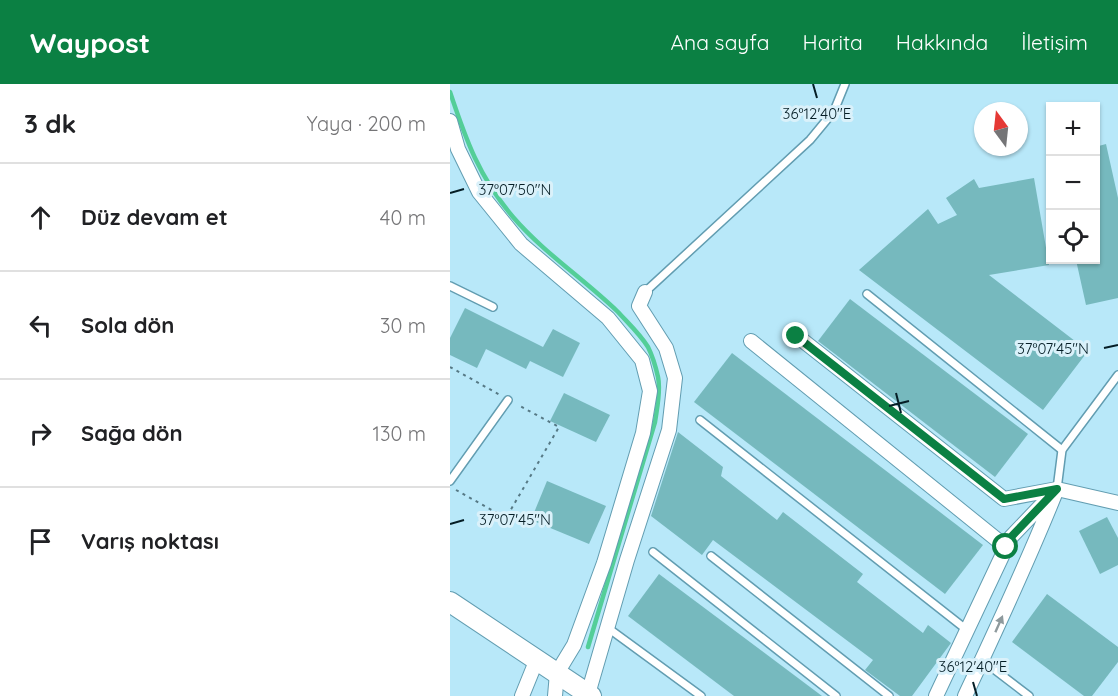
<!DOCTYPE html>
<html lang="tr">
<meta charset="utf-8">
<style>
:root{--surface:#fff;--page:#f2f2f2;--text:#202124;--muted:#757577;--line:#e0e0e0;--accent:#0b8043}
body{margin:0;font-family:Quicksand,sans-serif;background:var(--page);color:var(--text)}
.controls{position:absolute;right:18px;top:18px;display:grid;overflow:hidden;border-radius:0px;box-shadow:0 2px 4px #0004}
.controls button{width:54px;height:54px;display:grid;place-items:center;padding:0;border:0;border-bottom:2px solid var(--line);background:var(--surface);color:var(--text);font:30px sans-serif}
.compass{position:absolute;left:524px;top:18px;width:54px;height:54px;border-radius:50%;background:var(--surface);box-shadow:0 2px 4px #0004;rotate:345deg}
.stop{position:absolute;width:18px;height:18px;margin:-14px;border:4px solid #0b8043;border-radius:50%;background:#fff}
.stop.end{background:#0b8043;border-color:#fff;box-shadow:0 2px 6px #0008}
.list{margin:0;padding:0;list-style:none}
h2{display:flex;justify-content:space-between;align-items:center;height:78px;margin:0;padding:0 24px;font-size:26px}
h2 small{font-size:20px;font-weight:400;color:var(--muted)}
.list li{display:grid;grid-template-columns:39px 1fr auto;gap:18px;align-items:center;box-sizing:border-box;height:108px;padding:0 24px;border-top:2px solid var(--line)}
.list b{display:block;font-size:22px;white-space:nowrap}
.list em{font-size:20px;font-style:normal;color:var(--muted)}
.icon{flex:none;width:33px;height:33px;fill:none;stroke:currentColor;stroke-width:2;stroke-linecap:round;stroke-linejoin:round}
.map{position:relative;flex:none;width:668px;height:612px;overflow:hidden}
header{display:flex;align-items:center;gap:36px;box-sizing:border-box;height:84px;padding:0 30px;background:var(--accent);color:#fff}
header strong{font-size:28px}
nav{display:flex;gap:33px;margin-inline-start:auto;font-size:21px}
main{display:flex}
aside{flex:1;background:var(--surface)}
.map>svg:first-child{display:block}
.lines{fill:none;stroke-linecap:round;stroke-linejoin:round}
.stream{stroke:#53ce98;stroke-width:4.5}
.building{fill:#76b9be}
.lane-casing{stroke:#629db1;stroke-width:10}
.street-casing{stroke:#629db1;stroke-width:16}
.secondary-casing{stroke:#629db1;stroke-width:22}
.path{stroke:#567985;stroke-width:2;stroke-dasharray:3 4.5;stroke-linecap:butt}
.lane{stroke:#fff;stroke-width:7}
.street{stroke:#fff;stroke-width:14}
.secondary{stroke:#fff;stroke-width:20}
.oneway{fill:#8e9a9d}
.route{stroke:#0b8043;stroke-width:8}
.ticks{fill:none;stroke:#051e26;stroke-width:2}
.ticks-label{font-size:15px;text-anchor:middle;fill:#051e26;stroke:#daf1fa;stroke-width:6;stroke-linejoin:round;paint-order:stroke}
</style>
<header>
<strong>Waypost</strong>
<nav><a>Ana sayfa</a><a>Harita</a><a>Hakkında</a><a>İletişim</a></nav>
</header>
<main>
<aside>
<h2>3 dk<small>Yaya · 200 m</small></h2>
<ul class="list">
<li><svg class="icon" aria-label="ahead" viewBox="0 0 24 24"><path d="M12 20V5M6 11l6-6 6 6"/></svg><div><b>Düz devam et</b></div><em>40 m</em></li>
<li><svg class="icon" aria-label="left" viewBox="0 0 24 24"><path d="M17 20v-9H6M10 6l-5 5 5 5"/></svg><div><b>Sola dön</b></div><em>30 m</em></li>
<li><svg class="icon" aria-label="right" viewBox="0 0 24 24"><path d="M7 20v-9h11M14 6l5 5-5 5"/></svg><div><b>Sağa dön</b></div><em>130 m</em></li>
<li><svg class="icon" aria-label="arrive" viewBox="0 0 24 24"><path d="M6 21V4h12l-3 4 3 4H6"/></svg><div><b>Varış noktası</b></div></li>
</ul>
</aside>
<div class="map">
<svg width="668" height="612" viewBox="0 0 668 612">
<rect width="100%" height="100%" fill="#b8e8f9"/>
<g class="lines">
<!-- stream -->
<path class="stream" d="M0,8c16,48 29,85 63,125 31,36 71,62 105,95 10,11 22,22 30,35 4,8 8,21 10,30 3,14 -1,31 -3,45l-67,225"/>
</g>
<!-- building -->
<g class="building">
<path d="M656,60l12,54v100l-32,7 -10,-45h19v-113z"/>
<path d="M584,94l15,87 -60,10 99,76 -45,59 -184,-140 69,-61 10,15 19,-9 -11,-17 28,-19 5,9z"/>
<path d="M400,215l178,135 -33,43 -177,-136z"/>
<path d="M15,224l78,39 10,-18 27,14 -17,34 -33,-16 -4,8 -40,-20 -9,19 -27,-13v-17z"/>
<path d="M282,269l251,192 -38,49 -251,-192z"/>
<path d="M114,309l46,22 -14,27 -46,-21z"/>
<path d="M228,348l45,35 -2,9 56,44 6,-8 80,62 -6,8 66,51 5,-8 23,18 -39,53h-12l-35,-26 8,-10 -160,-120 -11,15 -51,-39z"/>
<path d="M97,397l59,25 -17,38 -58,-24z"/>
<path d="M657,433l11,21v27l-18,9 -21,-43z"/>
<path d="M209,490l163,122h-88l-106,-80z"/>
<path d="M597,510l71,53v15l-26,34h-8l-72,-54z"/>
</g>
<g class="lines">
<!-- lane casing -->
<g class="lane-casing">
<g id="lane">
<path d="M0,202l43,21"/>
<path d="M195,208l165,-152 24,-29 11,-27"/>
<path d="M417,210l195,156"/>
<path d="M250,336l267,210"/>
<path d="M0,397l58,-81"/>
<path d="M607,405l5,-39 56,-75"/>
<path d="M203,468l183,144"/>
<path d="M261,472l178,140"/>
<path d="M158,544l93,68"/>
<path d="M532,576l47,36"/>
</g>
</g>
<!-- street casing -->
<g class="street-casing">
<g id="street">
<path d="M0,37l8,28 21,43 42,52 87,74 34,42 8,31 -7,42 -39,130 -30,82 -17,28 -2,23"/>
<path d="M347,252l207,163 53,-10 61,14"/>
<path d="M301,257l255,206"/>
<path d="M138,610l39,-134 42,-130 6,-52 -9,-30 -27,-42 6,-14"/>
<path d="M72,612l15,-37"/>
<path d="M486,612l75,-159 46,-48c-28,70 -60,139 -92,207"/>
</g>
</g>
<!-- secondary casing -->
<g class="secondary-casing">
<path id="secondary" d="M0,518l141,94"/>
</g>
<!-- path -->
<g class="path">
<path d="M0,283l50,28"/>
<path d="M6,406l50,28 53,-91 -41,-22"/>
</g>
<!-- lane -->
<use href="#lane" class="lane"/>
<!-- street -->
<use href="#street" class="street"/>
<!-- secondary -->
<use href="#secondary" class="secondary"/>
</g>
<!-- one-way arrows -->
<defs><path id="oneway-solid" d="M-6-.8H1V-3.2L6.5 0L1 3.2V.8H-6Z" transform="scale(1.5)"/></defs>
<use class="oneway" href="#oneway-solid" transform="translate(549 540) rotate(-66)"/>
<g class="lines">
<!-- route -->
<path class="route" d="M346,252l208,163 53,-10 -46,48 -5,10"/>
</g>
<!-- ticks -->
<path class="ticks" d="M363,0l4,14M0,109l14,-4M654,264l14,-3M446,309l5,20M439,322l20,-5M0,440l14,-4M523,598l4,14"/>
<g class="ticks-label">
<text x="367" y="35">36°12'40"E</text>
<text x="65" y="111">37°07'50"N</text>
<text x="603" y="270">37°07'45"N</text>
<text x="65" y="441">37°07'45"N</text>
<text x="523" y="588">36°12'40"E</text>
</g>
</svg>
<div class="controls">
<button>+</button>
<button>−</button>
<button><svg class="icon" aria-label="locate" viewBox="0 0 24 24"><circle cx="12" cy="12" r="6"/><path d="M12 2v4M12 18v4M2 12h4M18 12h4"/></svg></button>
</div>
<svg class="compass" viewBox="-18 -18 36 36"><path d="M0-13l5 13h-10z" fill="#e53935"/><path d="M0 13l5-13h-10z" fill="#757577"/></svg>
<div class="stop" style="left:556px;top:463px"></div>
<div class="stop end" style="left:346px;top:252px"></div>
</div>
</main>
